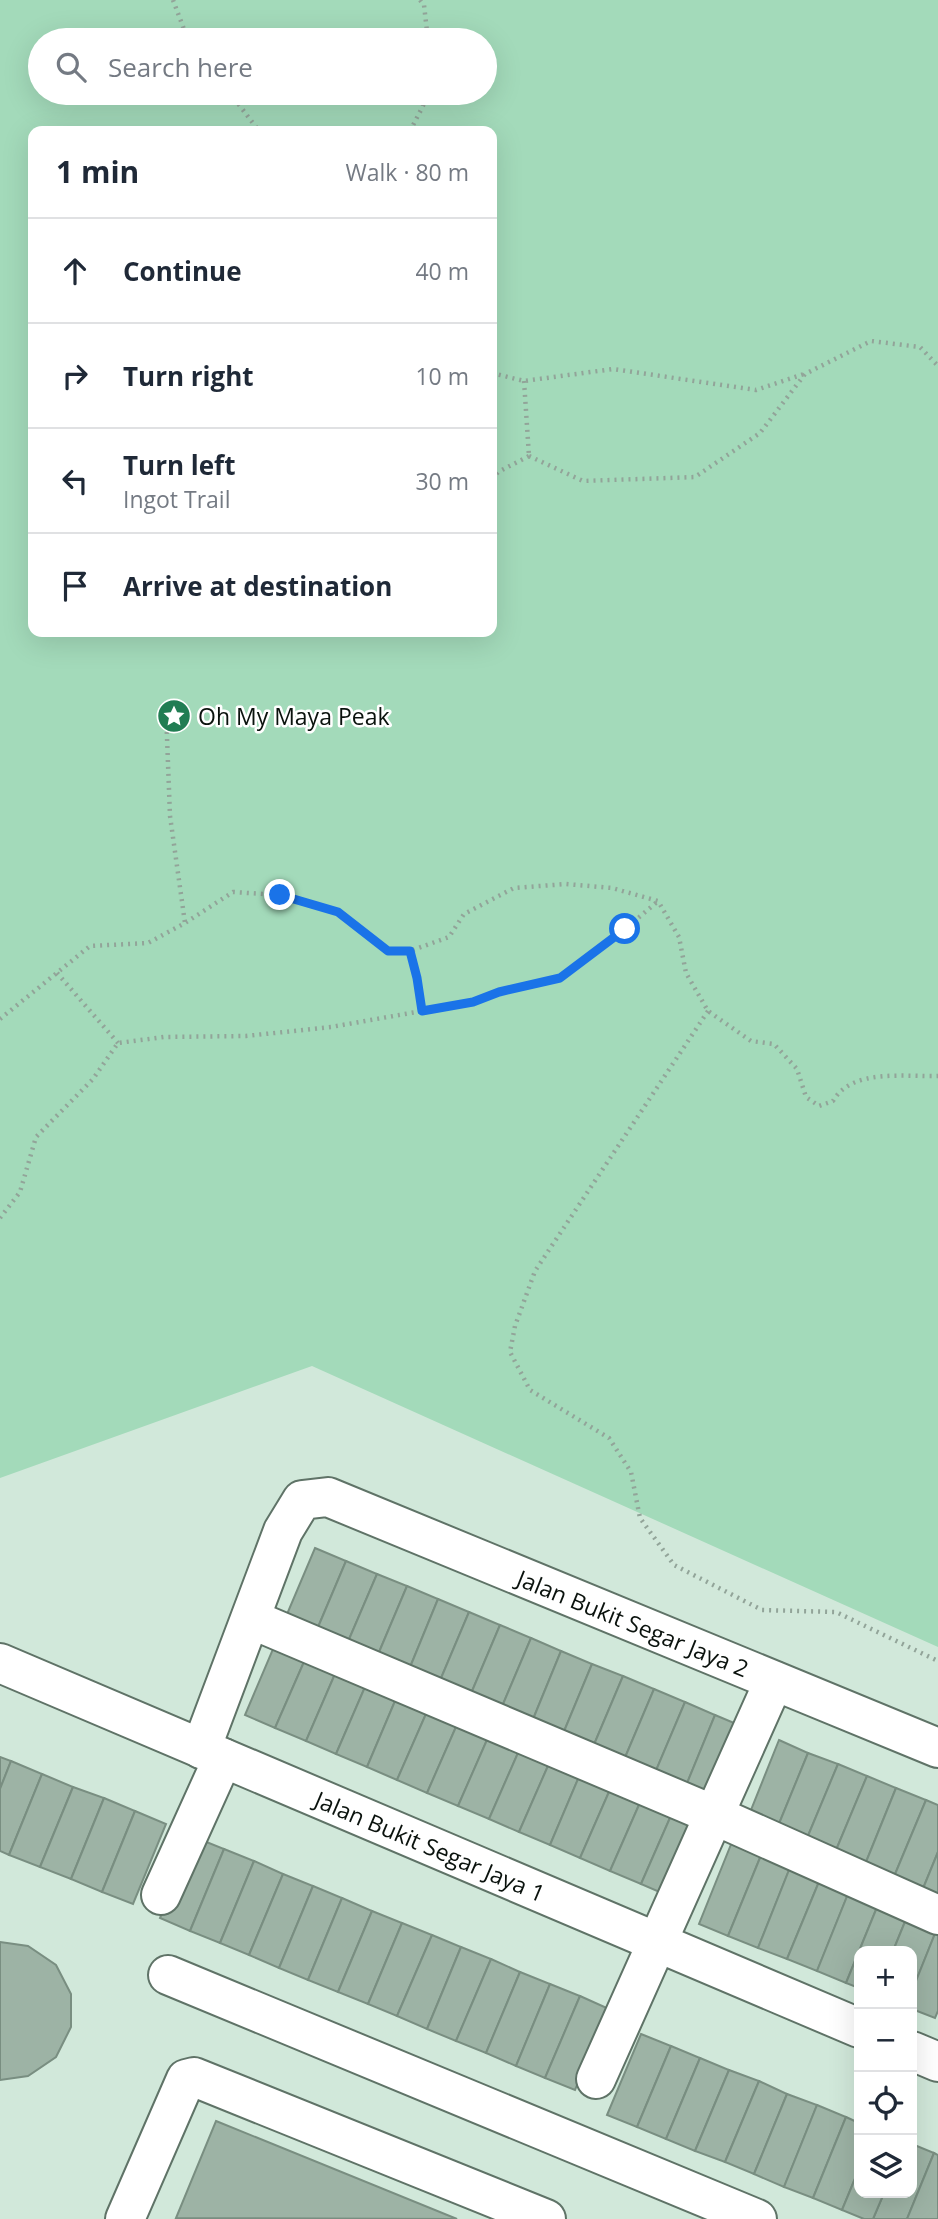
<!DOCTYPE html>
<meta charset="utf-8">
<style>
:root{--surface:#fff;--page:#f6f6f7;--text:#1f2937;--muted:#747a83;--line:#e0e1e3}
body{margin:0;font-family:"Open Sans",sans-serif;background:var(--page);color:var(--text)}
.controls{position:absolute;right:21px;bottom:21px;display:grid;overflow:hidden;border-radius:14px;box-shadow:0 7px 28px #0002}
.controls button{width:63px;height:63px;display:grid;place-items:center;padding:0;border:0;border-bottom:2px solid var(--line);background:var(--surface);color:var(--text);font:35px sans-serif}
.stop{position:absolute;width:21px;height:21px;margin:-16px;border:5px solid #1a73e8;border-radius:50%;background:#fff}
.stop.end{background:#1a73e8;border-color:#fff;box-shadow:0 2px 7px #0008}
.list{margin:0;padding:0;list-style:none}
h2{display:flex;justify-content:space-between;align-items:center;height:91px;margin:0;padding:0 28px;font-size:30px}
h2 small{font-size:23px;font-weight:400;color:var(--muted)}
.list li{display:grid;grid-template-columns:46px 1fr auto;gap:21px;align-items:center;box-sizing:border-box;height:105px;padding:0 28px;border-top:2px solid var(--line)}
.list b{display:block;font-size:26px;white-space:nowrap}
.list p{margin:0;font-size:23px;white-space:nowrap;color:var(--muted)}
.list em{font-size:23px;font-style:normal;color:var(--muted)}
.icon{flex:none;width:38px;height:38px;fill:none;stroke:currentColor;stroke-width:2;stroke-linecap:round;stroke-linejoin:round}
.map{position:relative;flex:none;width:938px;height:2219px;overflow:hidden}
.search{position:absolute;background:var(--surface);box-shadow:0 7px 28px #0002;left:28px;top:28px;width:469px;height:77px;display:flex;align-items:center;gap:18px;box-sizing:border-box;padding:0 24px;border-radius:38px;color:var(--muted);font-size:26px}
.panel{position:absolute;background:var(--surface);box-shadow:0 7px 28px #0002;left:28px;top:126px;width:469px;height:511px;border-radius:14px}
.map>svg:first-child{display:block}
.green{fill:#a3daba;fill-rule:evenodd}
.building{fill:#9db3a5;stroke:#798e81;stroke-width:2}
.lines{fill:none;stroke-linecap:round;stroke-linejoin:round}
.minor-casing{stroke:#5f7367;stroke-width:42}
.path{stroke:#92a499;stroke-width:4.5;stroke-dasharray:2 5;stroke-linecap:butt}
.minor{stroke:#fff;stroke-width:38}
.route{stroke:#1a73e8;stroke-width:9}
.labels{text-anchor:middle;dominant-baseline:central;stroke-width:5;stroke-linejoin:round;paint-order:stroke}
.poi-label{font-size:23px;fill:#0a120d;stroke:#fff;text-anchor:start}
.street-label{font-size:23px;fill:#0a120d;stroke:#fff}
</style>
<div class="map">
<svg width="938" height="2219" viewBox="0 0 938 2219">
<rect width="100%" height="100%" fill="#d1e8da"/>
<!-- green -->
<path class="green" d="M0,0h938v1647l-626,-281 -312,112zM40,40h445v53h-445zM33,131h459v501h-459z"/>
<!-- building -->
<g class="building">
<path d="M315,1548l31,13 -33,78 -31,-13z"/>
<path d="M346,1561l31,13 -33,77 -31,-12z"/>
<path d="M377,1574l30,12 -33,78 -30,-13z"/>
<path d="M407,1586l31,13 -32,78 -32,-13z"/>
<path d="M438,1599l31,13 -33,78 -30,-13z"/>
<path d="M469,1612l31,13 -33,78 -31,-13z"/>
<path d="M500,1625l31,13 -33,78 -31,-13z"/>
<path d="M531,1638l30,13 -32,78 -31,-13z"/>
<path d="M276,1642l31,13 -32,73 -30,-13z"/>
<path d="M561,1651l31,13 -32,77 -31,-12z"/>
<path d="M307,1655l31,12 -32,74 -31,-13z"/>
<path d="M592,1664l31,12 -33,78 -30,-13z"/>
<path d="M338,1667l30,13 -32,74 -30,-13z"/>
<path d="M623,1676l31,13 -33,78 -31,-13z"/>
<path d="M368,1680l30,14 -31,73 -31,-13z"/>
<path d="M654,1689l31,13 -33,78 -31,-13z"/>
<path d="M398,1694l31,13 -32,73 -30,-13z"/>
<path d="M685,1702l30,13 -32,78 -31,-13z"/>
<path d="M429,1707l30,13 -32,73 -30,-13z"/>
<path d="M715,1715l31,13 -32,77 -31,-12z"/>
<path d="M459,1720l31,13 -32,73 -31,-13z"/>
<path d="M490,1733l31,13 -32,73 -31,-13z"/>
<path d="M779,1740l29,13 -32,78 -29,-11z"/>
<path d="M521,1746l30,13 -32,73 -30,-13z"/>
<path d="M808,1753l30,11 -33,79 -29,-12z"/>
<path d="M0,1757l11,4 -11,28z"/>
<path d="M551,1759l30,13 -31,73 -31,-13z"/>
<path d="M11,1761l31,13 -33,81 -9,-4v-62z"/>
<path d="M838,1764l29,12 -33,79 -29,-12z"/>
<path d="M581,1772l31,13 -32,73 -30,-13z"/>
<path d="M42,1774l31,13 -33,80 -31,-12z"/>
<path d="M867,1776l29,12 -32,79 -30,-12z"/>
<path d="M612,1785l30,13 -32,73 -30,-13z"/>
<path d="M73,1787l31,11 -33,81 -31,-12z"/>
<path d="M896,1788l30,12 -33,79 -29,-12z"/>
<path d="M104,1798l31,13 -33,81 -31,-13z"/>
<path d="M642,1798l31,13 -32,73 -31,-13z"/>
<path d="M926,1800l12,5v47l-16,39 -29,-12z"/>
<path d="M135,1811l31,13 -33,80 -31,-12z"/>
<path d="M673,1811l30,13 -32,73 -30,-13z"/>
<path d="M194,1837l30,12 -34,82 -30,-13z"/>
<path d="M734,1837l30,11 -36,88 -29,-12z"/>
<path d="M764,1848l29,12 -35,88 -30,-12z"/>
<path d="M224,1849l30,12 -34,82 -30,-12z"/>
<path d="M938,1852v45l-16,-6z"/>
<path d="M793,1860l30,12 -36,87 -29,-11z"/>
<path d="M254,1861l29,13 -34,81 -29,-12z"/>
<path d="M823,1872l29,12 -35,87 -30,-12z"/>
<path d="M283,1874l30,12 -34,82 -30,-13z"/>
<path d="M852,1884l30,11 -36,88 -29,-12z"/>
<path d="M313,1886l29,12 -34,82 -29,-12z"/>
<path d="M882,1895l29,12 -18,44h-34v37l-13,-5z"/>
<path d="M342,1898l30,13 -34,81 -30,-12z"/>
<path d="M911,1907l27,19 -26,65v-40h-19z"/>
<path d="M372,1911l30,12 -34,81 -30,-12z"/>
<path d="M402,1923l30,12 -35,81 -29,-12z"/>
<path d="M938,1926v85l-3,7 -23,-9v-18z"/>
<path d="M432,1935l29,12 -34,82 -30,-13z"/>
<path d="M0,1942l28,4 28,19 15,29v33l-15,30 -28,19 -28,4z"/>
<path d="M461,1947l30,12 -35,82 -29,-12z"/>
<path d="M491,1959l29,13 -34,81 -30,-12z"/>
<path d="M520,1972l30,12 -34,82 -30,-13z"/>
<path d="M550,1984l30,12 -35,82 -29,-12z"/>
<path d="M580,1996l29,13 -34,81 -30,-12z"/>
<path d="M641,2034l30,12 -34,81 -30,-12z"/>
<path d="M671,2046l29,12 -34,81 -29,-12z"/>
<path d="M700,2058l29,12 -34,81 -29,-12z"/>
<path d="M729,2070l30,11 -34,81 -30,-11z"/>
<path d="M759,2081l28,13 -33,80 -29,-12z"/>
<path d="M787,2094l30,11 -33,82 -30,-13z"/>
<path d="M817,2105l29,12 -33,81 -29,-11z"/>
<path d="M846,2117l13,6v46l-17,41 -29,-12z"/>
<path d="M216,2121l241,98 -281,-1z"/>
<path d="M912,2144l22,9 -27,66h-34l11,-26h28z"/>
<path d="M934,2153l4,2v64h-31z"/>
<path d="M859,2169v24h25l-11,26h-9l-22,-9z"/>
</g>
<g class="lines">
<!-- minor casing -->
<g class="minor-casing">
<g id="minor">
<path d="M251,1619l463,196 224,100"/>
<path d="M0,1663l859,365"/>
<path d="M201,1749l82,-218 19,-31 26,-3 610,251"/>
<path d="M161,1895l62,-137"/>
<path d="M168,1975l589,244"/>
<path d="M912,2051l26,11"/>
<path d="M596,2079l178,-398"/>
<path d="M125,2219l61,-140 8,-2 352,142"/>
</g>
</g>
<!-- path -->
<g class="path">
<path d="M173,0l15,40"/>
<path d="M420,0l4,5 4,35"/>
<path d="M230,93l29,38"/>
<path d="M410,131l13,-25 2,-13"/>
<path d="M492,373l32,8 89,-12 143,21 48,-16"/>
<path d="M524,381l5,75"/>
<path d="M529,456l54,25 112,-4 65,-44 45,-59 66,-33 49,6 18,19"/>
<path d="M492,479l6,-7 31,-16"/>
<path d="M166,711l4,105 15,107"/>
<path d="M410,951l7,27 4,33"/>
<path d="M57,973l61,70"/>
<path d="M708,1011l-173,260 -20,55 -5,26 20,38 79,48 22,34 9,46 34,47 88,45 74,2 102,49"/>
<path d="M0,1019l90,-73 58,-3 37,-20 48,-31 47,3 58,17 50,39h22l39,-14 15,-23 50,-26 52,-4 46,4 46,13 21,36 7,36 22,38 43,30 23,3 23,25 9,28 13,9 14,-5c19,-33 72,-24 105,-25"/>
<path d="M0,1218l20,-26 16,-55 57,-58 25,-36 46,-6 82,-1 85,-9 142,-25 26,-10 61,-14 49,-35 49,-42"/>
</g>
<!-- minor -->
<use href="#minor" class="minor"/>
</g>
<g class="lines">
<!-- route -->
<path class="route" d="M280,895l58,17 50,39h22l7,27 5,33 51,-9 26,-10 61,-14 65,-49"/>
</g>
<!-- icons -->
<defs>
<g id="sight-disc" transform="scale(1.75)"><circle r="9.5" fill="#217d53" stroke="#fff"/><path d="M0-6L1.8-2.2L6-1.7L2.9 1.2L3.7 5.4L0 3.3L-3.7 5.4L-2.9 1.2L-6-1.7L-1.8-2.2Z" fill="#fff"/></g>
</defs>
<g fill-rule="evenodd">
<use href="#sight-disc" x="174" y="716"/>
</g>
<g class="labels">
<!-- poi labels -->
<g class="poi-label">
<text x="198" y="716">Oh My Maya Peak</text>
</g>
<!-- street labels -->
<g class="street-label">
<text transform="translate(633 1623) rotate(22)">Jalan Bukit Segar Jaya 2</text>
<text transform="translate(430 1846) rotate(23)">Jalan Bukit Segar Jaya 1</text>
</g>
</g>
</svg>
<div class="controls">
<button>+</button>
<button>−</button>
<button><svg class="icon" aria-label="locate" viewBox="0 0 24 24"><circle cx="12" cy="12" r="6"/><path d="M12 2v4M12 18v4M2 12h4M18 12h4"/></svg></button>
<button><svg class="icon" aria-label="layers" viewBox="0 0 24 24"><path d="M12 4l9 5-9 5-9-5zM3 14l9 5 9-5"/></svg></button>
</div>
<div class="stop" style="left:625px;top:929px"></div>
<div class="stop end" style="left:280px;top:895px"></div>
<div class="search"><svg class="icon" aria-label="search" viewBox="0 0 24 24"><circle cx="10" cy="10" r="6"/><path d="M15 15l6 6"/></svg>Search here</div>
<section class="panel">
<h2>1 min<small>Walk · 80 m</small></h2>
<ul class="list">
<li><svg class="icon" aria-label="ahead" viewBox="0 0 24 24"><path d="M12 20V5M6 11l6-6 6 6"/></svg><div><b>Continue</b></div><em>40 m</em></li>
<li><svg class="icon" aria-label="right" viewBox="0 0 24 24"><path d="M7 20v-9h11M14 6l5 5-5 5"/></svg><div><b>Turn right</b></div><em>10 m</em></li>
<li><svg class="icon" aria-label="left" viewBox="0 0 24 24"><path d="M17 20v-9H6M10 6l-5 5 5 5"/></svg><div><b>Turn left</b><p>Ingot Trail</p></div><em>30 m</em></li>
<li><svg class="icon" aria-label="arrive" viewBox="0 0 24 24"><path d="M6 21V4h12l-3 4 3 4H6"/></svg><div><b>Arrive at destination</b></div></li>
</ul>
</section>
</div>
